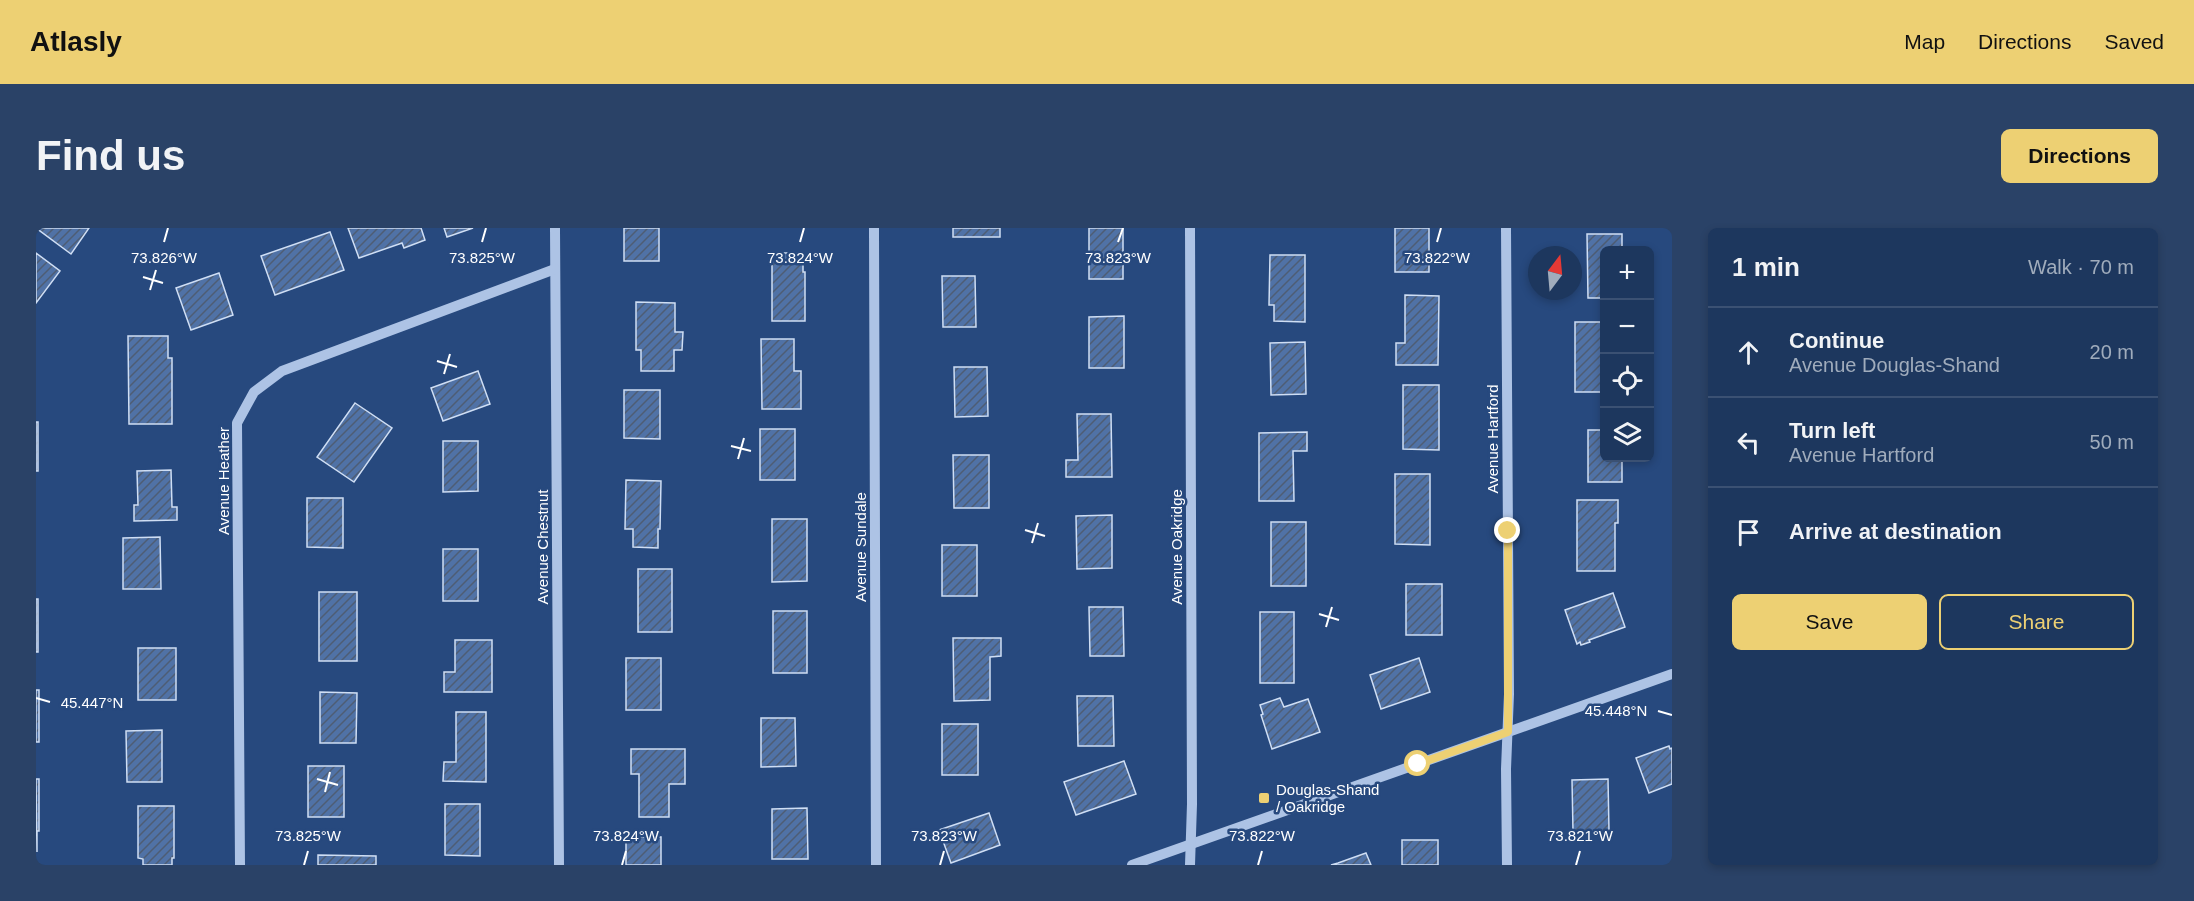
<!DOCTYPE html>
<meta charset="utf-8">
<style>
:root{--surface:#1d375e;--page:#2a4267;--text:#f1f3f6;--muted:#a0acbc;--line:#3b5173;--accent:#edd073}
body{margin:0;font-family:Helvetica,sans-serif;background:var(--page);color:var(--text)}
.controls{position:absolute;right:18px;top:18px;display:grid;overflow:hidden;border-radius:9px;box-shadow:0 3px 9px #0003}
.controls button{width:54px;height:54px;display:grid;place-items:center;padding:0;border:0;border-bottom:2px solid var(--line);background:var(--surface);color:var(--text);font:30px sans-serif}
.compass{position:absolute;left:1492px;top:18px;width:54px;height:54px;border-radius:50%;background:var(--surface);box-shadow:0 3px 9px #0003;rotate:16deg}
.stop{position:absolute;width:18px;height:18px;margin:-14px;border:4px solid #edd073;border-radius:50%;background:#fff}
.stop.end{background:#edd073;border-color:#fff;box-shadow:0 2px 6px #0008}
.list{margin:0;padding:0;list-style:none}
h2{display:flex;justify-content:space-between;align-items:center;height:78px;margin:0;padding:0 24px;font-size:26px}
h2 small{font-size:20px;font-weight:400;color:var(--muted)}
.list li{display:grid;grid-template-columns:39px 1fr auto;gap:18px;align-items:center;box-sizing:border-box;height:90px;padding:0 24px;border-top:2px solid var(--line)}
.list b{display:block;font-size:22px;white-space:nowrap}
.list p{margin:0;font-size:20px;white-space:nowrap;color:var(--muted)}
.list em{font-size:20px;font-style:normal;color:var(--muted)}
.actions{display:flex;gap:12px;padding:18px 24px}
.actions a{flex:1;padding:14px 0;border:2px solid var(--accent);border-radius:9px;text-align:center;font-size:21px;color:var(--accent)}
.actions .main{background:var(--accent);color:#111}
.icon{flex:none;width:33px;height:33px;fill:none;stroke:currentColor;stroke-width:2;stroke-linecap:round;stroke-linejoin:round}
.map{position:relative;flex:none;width:1636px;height:637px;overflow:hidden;border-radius:9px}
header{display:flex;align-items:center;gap:36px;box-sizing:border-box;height:84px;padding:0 30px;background:var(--accent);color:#111}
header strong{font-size:28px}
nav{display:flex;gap:33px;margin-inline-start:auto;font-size:21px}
.intro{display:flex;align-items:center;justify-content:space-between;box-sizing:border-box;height:144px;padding:0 36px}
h1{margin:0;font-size:42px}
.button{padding:15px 27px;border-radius:9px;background:var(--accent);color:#111;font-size:21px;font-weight:700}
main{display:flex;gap:36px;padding:0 36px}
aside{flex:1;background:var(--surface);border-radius:9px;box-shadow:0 3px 9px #0003}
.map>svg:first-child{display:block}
.building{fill:url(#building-hatch);stroke:#cfdef4;stroke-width:1.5}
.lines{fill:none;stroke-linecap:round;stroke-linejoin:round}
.minor{stroke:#adc3e5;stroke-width:10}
.route{stroke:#edd073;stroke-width:8}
.ticks{fill:none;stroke:#fff;stroke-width:2}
.poi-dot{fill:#edd073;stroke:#27497e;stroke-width:2}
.labels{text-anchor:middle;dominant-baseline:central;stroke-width:5;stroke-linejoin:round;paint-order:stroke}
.street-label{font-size:15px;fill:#fff;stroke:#27497e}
.poi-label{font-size:15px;fill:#fff;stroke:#27497e;text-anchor:start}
.ticks-label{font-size:15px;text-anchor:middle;fill:#fff;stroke:#27497e;stroke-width:5;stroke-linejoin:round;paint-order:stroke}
</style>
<header>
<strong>Atlasly</strong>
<nav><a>Map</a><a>Directions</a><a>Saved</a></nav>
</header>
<div class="intro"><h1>Find us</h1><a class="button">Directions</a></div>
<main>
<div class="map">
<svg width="1636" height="637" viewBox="0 0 1636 637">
<defs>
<pattern id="building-hatch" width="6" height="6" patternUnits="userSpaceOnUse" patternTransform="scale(1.5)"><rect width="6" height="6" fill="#5072a6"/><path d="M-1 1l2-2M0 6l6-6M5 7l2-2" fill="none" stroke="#4e5d74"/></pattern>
</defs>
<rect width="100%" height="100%" fill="#27497e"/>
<!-- building -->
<g class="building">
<path d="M0,0h53l-18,26z"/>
<path d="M312,0h73l4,12 -21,8 -2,-5 -43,15z"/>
<path d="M408,0h29l-26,9z"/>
<rect x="588" y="0" width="35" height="33"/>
<rect x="917" y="0" width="47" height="9"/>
<rect x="1053" y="0" width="34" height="51"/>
<rect x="1359" y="0" width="34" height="44"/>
<path d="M294,4l14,38 -69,25 -14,-39z"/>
<path d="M1551,6h35v16h-18v48h-16z"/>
<path d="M0,25l24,18 -24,32z"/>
<path d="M736,25h31v19h2v49h-33z"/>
<path d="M1234,27h35v67l-31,-1v-16h-5z"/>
<path d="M183,45l14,42 -42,15 -15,-42z"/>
<path d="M906,48h33l1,51h-33z"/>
<path d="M1369,67l34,1 -1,69h-42v-22h9z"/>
<path d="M600,74l39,1v29h8l-1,18h-8v21h-33v-21h-5z"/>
<path d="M1088,88v52h-35v-51z"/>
<rect x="1539" y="94" width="29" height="70"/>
<path d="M92,108h40v22h4v66h-43z"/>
<path d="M725,111h33v32h7v38h-39z"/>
<path d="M1269,114l1,52 -35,1 -1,-52z"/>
<path d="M918,139h33l1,49 -33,1z"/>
<path d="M442,143l12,33 -47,17 -12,-33z"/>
<path d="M1367,157h36v65l-36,-1z"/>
<path d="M588,162h36v49l-36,-1z"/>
<path d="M319,175l37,25 -38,54 -37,-25z"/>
<path d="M1041,186h34l1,63h-46v-17h12z"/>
<rect x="0" y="194" width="2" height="49"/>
<rect x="724" y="201" width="35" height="51"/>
<path d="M1552,202h16v28h18v24h-34z"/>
<path d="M1271,204v19h-14l1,50h-35v-68z"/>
<path d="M407,213h35v50l-35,1z"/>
<path d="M917,227h36v53h-35z"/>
<path d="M135,242l1,37h5v13l-43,1v-16h4l-1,-34z"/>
<path d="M1359,246h35v71l-35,-1z"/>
<path d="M590,252l35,1 -1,48h-2v19l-25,-1v-18h-8z"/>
<path d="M271,270h36v50l-36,-1z"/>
<path d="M1541,272h41v23h-3v48h-38z"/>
<path d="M1076,287v53l-35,1 -1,-53z"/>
<path d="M736,291h35v62l-35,1z"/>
<rect x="1235" y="294" width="35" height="64"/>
<path d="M124,309l1,52h-38v-51z"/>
<rect x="906" y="317" width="35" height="51"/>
<rect x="407" y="321" width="35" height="52"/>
<rect x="602" y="341" width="34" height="63"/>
<rect x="1370" y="356" width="36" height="51"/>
<rect x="283" y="364" width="38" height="69"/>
<path d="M1577,365l12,34 -36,13 1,2 -9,3 -1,-3 -3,2 -12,-34z"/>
<rect x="0" y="371" width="2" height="53"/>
<path d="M1053,379h34l1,49h-34z"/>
<rect x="737" y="383" width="34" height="62"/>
<rect x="1224" y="384" width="34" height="71"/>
<path d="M917,410h48v18l-11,1v43l-36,1z"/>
<path d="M419,412h37v52h-48v-20h11z"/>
<rect x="102" y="420" width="38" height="52"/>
<rect x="590" y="430" width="35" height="52"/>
<path d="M1383,430l11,34 -49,17 -11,-34z"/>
<rect x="0" y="462" width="3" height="52"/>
<path d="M284,464l37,1 -1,50h-36z"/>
<path d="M1041,468h36l1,50h-36z"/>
<path d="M1244,470l4,9 24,-8 12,33 -48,17 -11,-34 2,-1 -3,-9z"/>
<path d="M420,484h30v70l-43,-1 1,-19h12z"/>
<path d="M725,490h34l1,48 -35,1z"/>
<rect x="906" y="496" width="36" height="51"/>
<path d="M126,502v52h-35l-1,-51z"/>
<path d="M1633,518l1,3 2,-1v36l-23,9 -13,-35z"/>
<path d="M595,521h54v35h-16v33h-30v-43h-8z"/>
<path d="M1088,533l12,33 -60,21 -12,-33z"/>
<rect x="272" y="538" width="36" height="51"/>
<path d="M0,551h3v52h-2v21z"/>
<path d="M1572,551l1,52h-36l-1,-51z"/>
<path d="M409,576h35v52l-35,-1z"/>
<path d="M102,578h36v52h-2v7h-29v-6l-5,-1z"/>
<path d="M771,580l1,51h-36v-50z"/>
<path d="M953,585l11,32 -49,18 -12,-33z"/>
<rect x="590" y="609" width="35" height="28"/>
<rect x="1366" y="612" width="36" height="25"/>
<path d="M1330,625l5,12h-40l7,-2z"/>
<path d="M282,627l58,1v9h-58z"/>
</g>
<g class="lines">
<!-- minor -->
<g class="minor">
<path d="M519,0l4,637"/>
<path d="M838,0l2,637"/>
<path d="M1470,0l3,466 -3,75 1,96"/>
<path d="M204,637l-3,-442 17,-31 28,-21 273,-102"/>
<path d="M1096,637l540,-191"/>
<path d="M1154,637l2,-61 -2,-576"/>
</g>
</g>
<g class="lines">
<!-- route -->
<path class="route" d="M1382,536l90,-32v-201"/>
</g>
<!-- ticks -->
<path class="ticks" d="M128,14l4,-14M446,14l4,-14M764,14l4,-14M1082,14l5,-14M1401,14l4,-14M107,49l20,6M114,62l6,-20M401,133l20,6M408,146l6,-20M695,218l20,5M702,231l6,-21M989,302l20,6M996,315l6,-20M1283,386l20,6M1290,399l6,-20M0,470l14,4M1622,483l14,4M281,551l21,6M289,564l5,-20M268,637l4,-14M586,637l4,-14M904,637l4,-14M1222,637l4,-14M1540,637l4,-14"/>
<!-- markers -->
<rect class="poi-dot" x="1222" y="564" width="12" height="12" rx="3"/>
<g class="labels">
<!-- street labels -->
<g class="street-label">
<text transform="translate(1456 211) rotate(-90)">Avenue Hartford</text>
<text transform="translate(187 253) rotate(-90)">Avenue Heather</text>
<text transform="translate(506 319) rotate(-90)">Avenue Chestnut</text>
<text transform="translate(824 319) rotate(-90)">Avenue Sundale</text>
<text transform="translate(1140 319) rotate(-90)">Avenue Oakridge</text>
</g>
<!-- poi labels -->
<g class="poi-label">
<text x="1240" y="561">Douglas-Shand<tspan x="1240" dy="17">/ Oakridge</tspan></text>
</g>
</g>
<g class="ticks-label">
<text x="128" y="35">73.826°W</text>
<text x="446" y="35">73.825°W</text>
<text x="764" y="35">73.824°W</text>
<text x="1082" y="35">73.823°W</text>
<text x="1401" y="35">73.822°W</text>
<text x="56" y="480">45.447°N</text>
<text x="1580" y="488">45.448°N</text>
<text x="590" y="613">73.824°W</text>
<text x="1544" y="613">73.821°W</text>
<text x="272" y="613">73.825°W</text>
<text x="908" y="613">73.823°W</text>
<text x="1226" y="613">73.822°W</text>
</g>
</svg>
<div class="controls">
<button>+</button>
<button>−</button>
<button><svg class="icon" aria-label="locate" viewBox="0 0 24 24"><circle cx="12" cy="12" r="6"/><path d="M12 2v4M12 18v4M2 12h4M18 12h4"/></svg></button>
<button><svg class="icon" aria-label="layers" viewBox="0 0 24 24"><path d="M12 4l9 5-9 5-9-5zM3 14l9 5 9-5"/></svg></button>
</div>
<svg class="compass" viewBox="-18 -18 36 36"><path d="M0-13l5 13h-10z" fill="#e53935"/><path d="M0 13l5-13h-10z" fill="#a0acbc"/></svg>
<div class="stop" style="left:1382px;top:536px"></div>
<div class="stop end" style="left:1472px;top:303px"></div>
</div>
<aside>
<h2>1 min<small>Walk · 70 m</small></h2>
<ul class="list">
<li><svg class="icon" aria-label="ahead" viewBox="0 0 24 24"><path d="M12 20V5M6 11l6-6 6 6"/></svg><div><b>Continue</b><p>Avenue Douglas-Shand</p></div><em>20 m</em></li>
<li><svg class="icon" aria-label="left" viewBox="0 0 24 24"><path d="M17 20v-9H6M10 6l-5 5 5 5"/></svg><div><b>Turn left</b><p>Avenue Hartford</p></div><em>50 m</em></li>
<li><svg class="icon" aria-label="arrive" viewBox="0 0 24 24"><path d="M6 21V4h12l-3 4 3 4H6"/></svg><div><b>Arrive at destination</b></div></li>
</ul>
<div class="actions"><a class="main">Save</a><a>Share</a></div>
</aside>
</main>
